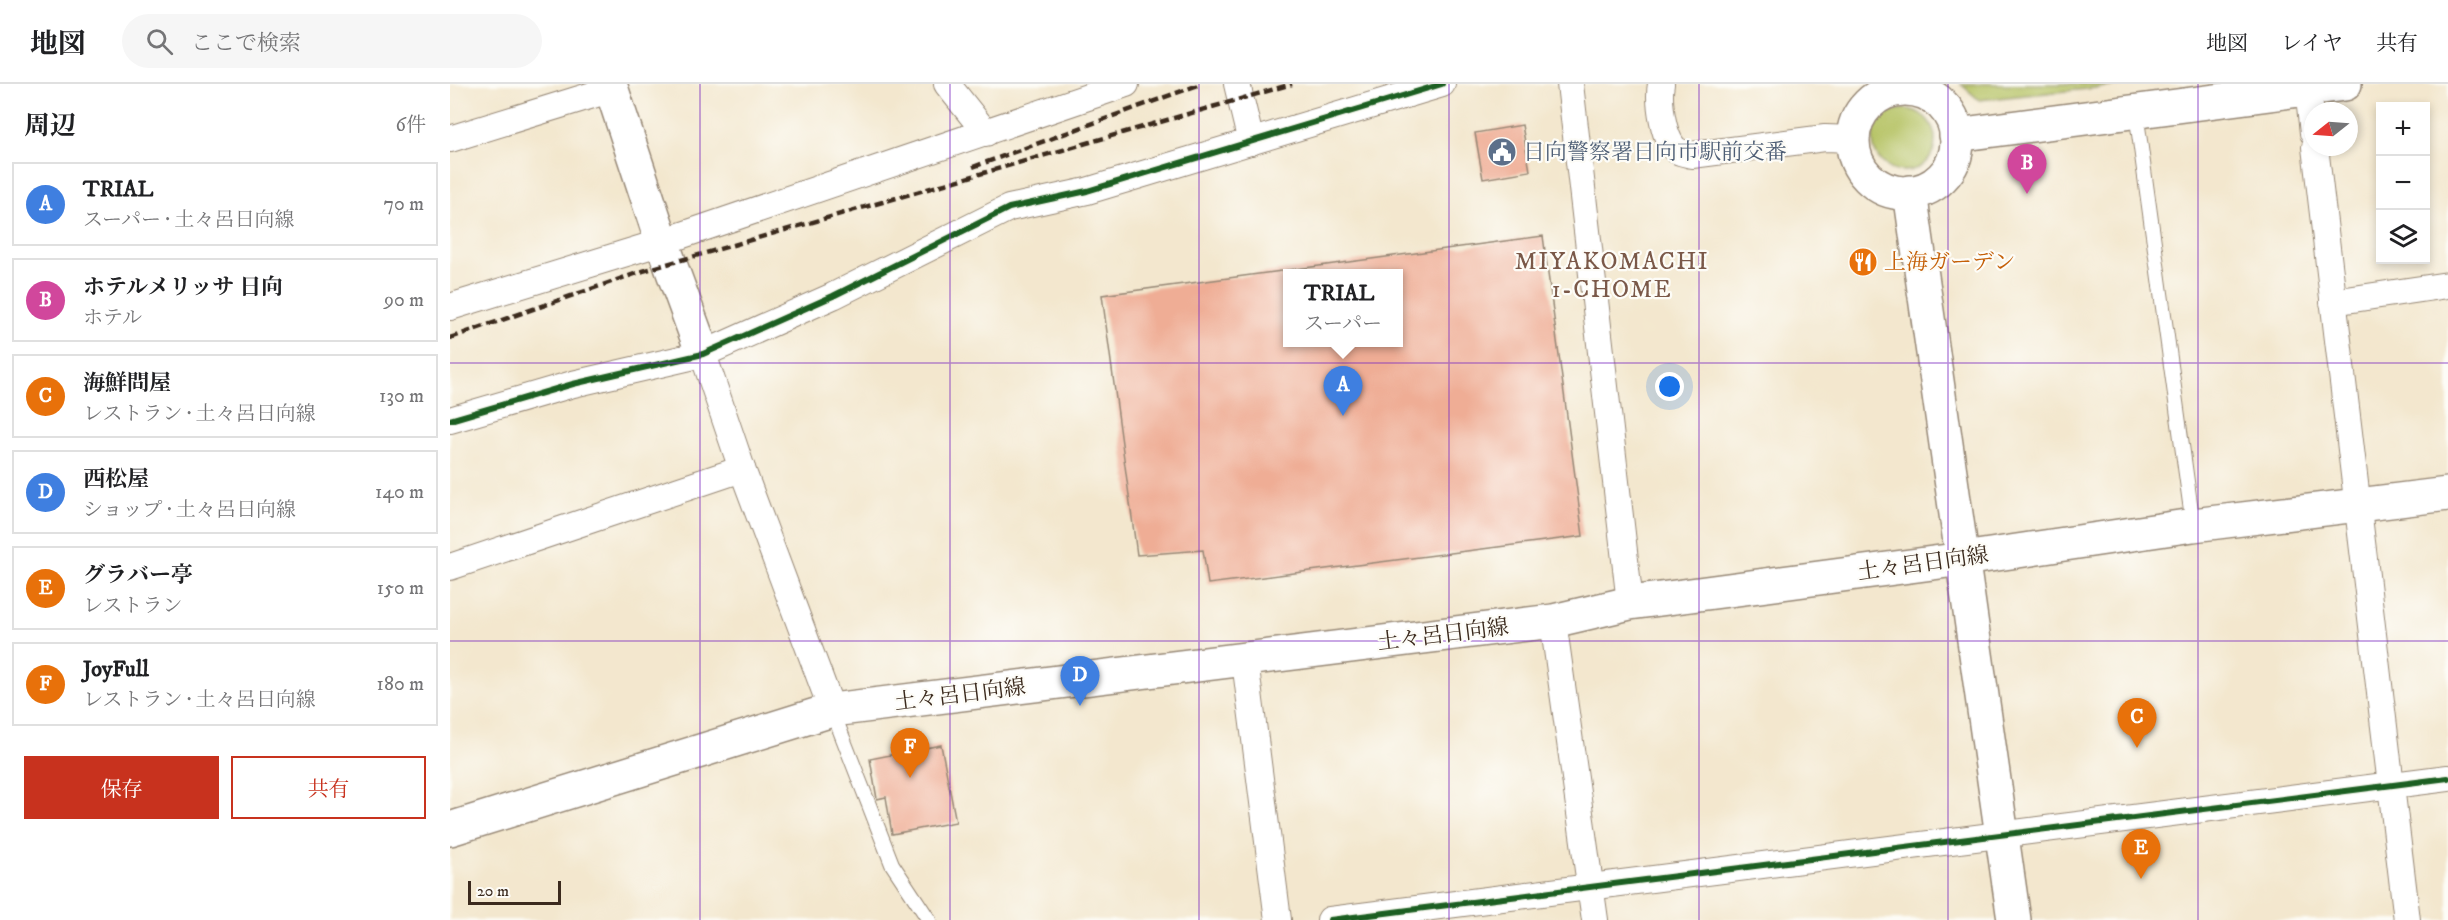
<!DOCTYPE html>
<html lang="ja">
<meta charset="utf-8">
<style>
:root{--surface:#fff;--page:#f6f6f6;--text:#202124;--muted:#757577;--line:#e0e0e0;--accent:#c8321e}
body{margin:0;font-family:"IM FELL DW Pica","Noto Serif JP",serif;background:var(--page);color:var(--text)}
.controls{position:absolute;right:18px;top:18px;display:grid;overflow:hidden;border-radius:0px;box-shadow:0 3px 9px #0003}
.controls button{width:54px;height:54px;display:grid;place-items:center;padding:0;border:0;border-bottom:2px solid var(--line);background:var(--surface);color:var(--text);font:30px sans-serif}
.compass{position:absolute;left:1854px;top:18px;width:54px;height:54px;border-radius:50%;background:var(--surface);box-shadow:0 3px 9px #0003;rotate:253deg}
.scale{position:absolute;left:18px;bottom:15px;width:93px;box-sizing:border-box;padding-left:6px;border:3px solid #3b2a1e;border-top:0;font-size:16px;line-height:21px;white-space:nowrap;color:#3b2a1e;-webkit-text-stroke:4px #fdfcf7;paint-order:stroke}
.you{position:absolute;left:1220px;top:303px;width:21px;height:21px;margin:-15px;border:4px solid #fff;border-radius:50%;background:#1a73e8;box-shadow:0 0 0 9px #1a73e833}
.badge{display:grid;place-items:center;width:39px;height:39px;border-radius:50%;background:var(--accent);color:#fff;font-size:20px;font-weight:700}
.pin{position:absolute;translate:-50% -50px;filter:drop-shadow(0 2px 3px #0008)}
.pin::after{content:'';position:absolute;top:32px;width:21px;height:18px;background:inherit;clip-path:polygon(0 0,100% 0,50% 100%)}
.popup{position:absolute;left:833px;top:185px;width:120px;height:78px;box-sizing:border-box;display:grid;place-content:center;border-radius:0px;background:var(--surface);filter:drop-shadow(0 2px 4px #0005);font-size:20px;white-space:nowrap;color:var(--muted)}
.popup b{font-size:22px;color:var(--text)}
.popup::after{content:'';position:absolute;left:50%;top:100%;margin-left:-12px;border:12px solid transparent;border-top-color:var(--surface)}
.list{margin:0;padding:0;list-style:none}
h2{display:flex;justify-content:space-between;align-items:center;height:78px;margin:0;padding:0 24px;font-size:26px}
h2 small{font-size:20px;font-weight:400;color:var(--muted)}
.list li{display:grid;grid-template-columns:39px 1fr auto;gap:18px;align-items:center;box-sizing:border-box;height:84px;margin:0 12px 12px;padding:0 12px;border:2px solid var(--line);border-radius:0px}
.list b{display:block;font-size:22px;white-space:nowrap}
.list p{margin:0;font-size:20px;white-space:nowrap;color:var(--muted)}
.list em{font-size:20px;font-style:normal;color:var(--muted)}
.actions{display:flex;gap:12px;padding:18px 24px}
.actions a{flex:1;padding:14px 0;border:2px solid var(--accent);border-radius:0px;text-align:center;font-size:21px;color:var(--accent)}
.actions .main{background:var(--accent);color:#fff}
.icon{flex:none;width:33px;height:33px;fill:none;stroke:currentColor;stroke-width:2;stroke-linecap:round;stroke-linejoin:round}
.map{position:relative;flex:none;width:1998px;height:836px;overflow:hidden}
header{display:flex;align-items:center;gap:36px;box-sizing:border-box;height:84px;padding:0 30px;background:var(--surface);border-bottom:2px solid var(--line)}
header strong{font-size:28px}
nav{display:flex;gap:33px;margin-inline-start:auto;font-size:21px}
.search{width:420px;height:54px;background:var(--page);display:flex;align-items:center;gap:15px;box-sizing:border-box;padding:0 21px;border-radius:33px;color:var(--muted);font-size:22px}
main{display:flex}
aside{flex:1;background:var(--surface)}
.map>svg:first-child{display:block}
.green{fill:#b6c365;stroke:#787642;stroke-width:1.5}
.building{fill:#efad95;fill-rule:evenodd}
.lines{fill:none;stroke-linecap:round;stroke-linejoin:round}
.service-casing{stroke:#978876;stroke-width:16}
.minor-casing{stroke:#978876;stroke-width:28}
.tertiary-casing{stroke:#978876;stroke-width:36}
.secondary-casing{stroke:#978876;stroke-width:36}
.service{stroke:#fff;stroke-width:14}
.minor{stroke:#fff;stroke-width:26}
.tertiary{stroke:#fff;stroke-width:33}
.secondary{stroke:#fff;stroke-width:33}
.rail{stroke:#3b2a1e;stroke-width:4.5;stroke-dasharray:9 4.5;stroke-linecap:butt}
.cycleway-casing{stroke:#fdfcf7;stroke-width:10}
.cycleway{stroke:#1b5e20;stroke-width:6}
.grid{fill:none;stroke:#7b2cbf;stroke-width:1.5;stroke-opacity:0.55}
.labels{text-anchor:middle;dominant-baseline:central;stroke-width:4.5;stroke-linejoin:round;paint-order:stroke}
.service-label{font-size:22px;fill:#4e5e75;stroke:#fdfcf7;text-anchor:start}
.food-label{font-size:22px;fill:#c56008;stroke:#fdfcf7;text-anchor:start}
.street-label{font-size:22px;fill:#3b2a1e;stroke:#fdfcf7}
.neighbourhood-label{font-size:24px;letter-spacing:1.5px;fill:#7a5848;stroke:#fdfcf7}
</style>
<header>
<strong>地図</strong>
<div class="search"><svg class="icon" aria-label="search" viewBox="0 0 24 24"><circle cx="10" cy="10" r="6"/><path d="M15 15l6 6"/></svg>ここで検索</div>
<nav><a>地図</a><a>レイヤ</a><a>共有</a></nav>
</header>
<main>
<aside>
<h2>周辺<small>6件</small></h2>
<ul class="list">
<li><span class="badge" style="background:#3f7fe0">A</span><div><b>TRIAL</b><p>スーパー · 土々呂日向線</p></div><em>70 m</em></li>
<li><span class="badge" style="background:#d1479c">B</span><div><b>ホテルメリッサ 日向</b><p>ホテル</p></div><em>90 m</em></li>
<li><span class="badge" style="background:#e8710a">C</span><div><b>海鮮問屋</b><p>レストラン · 土々呂日向線</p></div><em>130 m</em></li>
<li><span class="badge" style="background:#3f7fe0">D</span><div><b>西松屋</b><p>ショップ · 土々呂日向線</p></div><em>140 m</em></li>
<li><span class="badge" style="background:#e8710a">E</span><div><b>グラバー亭</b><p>レストラン</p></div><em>150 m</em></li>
<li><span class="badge" style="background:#e8710a">F</span><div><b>JoyFull</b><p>レストラン · 土々呂日向線</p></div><em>180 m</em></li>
</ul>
<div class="actions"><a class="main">保存</a><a>共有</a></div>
</aside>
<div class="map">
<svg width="1998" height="836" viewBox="0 0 1998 836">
<rect width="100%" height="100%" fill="#fdfcf7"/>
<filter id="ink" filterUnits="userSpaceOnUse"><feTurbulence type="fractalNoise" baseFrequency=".0167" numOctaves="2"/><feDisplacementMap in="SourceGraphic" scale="12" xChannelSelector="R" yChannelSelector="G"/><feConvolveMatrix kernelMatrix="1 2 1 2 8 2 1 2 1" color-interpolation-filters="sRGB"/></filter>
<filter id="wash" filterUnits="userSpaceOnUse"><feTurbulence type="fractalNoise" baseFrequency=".008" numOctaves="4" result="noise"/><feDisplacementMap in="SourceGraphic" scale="24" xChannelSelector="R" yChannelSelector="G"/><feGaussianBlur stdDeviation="1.35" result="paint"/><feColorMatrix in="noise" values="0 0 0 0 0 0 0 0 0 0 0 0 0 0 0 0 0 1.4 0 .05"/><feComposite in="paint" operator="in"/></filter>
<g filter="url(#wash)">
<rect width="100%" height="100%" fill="#f3e7ce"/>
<!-- green -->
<g class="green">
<path d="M1511,0h174l-156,16z"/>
<circle cx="1454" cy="56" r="31"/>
</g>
<g id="blocks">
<!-- building -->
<g class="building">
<path d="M1072,41l8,46 -47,8 -8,-46z"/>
<path d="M1093,152l40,300 -375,48 -5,-34 -66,5 -35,-260zM838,190h110v68h-110z"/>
<path d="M491,661l15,77 -64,12 -6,-37 -9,2 -7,-40z"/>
</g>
</g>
</g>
<g filter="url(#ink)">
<use href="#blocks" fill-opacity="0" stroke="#978876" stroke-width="1.5"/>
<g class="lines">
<!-- service casing -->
<g class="service-casing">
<g id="service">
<path d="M1686,28l57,413"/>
<path d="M382,626l60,154 37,56"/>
</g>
</g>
<!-- minor casing -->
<g class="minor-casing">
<g id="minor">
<path d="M497,0l39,49"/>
<path d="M787,0l14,58"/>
<path d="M1120,0l60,519"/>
<path d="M1211,0c-3,16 2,59 17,67 4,2 10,3 14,4l133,-17 28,1"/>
<path d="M1445,0l1,5"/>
<path d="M1858,5l5,44"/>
<path d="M0,55l162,-50"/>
<path d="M1865,63l92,773"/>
<path d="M1883,218l115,-17"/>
<path d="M0,223l212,-65 464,-158"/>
<path d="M253,270l39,115 90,241"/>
<path d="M0,336l123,-36 130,-30 130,-58 176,-88 78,-17 355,-107"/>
<path d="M0,483l292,-98"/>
<path d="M1103,537l42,299"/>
<path d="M795,577l33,259"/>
<path d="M880,836l1118,-142"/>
</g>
</g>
<!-- tertiary casing -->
<g class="tertiary-casing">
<g id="tertiary">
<path d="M160,0l52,158 41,112"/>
<circle cx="1455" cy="57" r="52"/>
<path d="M1506,51l389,-51"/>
<path d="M1460,108l104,728"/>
</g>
</g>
<!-- secondary casing -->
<g class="secondary-casing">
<path id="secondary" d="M0,745l382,-119 721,-89 77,-18 333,-44 230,-34 255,-31"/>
</g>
<!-- service -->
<use href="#service" class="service"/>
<!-- minor -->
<use href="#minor" class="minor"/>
<!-- tertiary -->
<use href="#tertiary" class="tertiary"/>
<!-- secondary -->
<use href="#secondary" class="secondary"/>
<!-- rail -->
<g class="rail">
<path d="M523,83l228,-83"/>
<path d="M0,254l193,-67 649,-187"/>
</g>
<!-- cycleway casing -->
<g class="cycleway-casing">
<g id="cycleway">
<path d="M0,336l123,-36 130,-30 130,-58 176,-88 78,-17 355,-107"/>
<path d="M880,836l1118,-142"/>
</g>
</g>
<!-- cycleway -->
<use href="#cycleway" class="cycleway"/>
</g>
</g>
<!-- grid -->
<path class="grid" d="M250,0v836M500,0v836M749,0v836M999,0v836M1249,0v836M1498,0v836M1748,0v836M0,279h1998M0,557h1998"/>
<!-- icons -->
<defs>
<g id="civic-disc" transform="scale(1.5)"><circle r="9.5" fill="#5c6f8a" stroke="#fdfcf7"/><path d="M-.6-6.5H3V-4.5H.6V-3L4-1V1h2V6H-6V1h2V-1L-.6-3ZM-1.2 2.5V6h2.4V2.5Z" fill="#fff"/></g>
<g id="restaurant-disc" transform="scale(1.5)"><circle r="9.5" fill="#e8710a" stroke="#fdfcf7"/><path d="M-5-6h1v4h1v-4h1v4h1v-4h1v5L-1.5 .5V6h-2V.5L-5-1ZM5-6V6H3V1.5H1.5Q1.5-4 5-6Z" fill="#fff"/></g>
</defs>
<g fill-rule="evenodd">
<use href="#civic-disc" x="1052" y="68"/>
<use href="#restaurant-disc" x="1413" y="178"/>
</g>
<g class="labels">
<!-- service labels -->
<g class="service-label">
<text x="1073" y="68">日向警察署日向市駅前交番</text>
</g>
<!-- food labels -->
<g class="food-label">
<text x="1434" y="178">上海ガーデン</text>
</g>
<!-- street labels -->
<g class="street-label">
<text transform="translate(1473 480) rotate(-8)">土々呂日向線</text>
<text transform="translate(993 551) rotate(-7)">土々呂日向線</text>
<text transform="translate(510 611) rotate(-7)">土々呂日向線</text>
</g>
<!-- neighbourhood labels -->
<g class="neighbourhood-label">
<text x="1162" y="178">MIYAKOMACHI<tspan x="1162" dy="28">1-CHOME</tspan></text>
</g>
</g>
</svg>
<div class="controls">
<button>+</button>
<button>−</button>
<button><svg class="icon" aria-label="layers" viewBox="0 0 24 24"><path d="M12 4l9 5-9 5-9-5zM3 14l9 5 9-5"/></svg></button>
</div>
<svg class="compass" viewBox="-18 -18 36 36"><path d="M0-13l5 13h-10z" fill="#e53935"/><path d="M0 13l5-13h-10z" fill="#757577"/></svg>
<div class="scale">20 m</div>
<div class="you"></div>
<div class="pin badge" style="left:893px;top:332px;background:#3f7fe0">A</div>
<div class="popup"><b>TRIAL</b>スーパー</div>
<div class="pin badge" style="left:1577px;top:110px;background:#d1479c">B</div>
<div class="pin badge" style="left:1687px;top:664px;background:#e8710a">C</div>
<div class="pin badge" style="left:630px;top:622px;background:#3f7fe0">D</div>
<div class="pin badge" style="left:1691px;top:795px;background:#e8710a">E</div>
<div class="pin badge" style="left:460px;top:694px;background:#e8710a">F</div>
</div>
</main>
